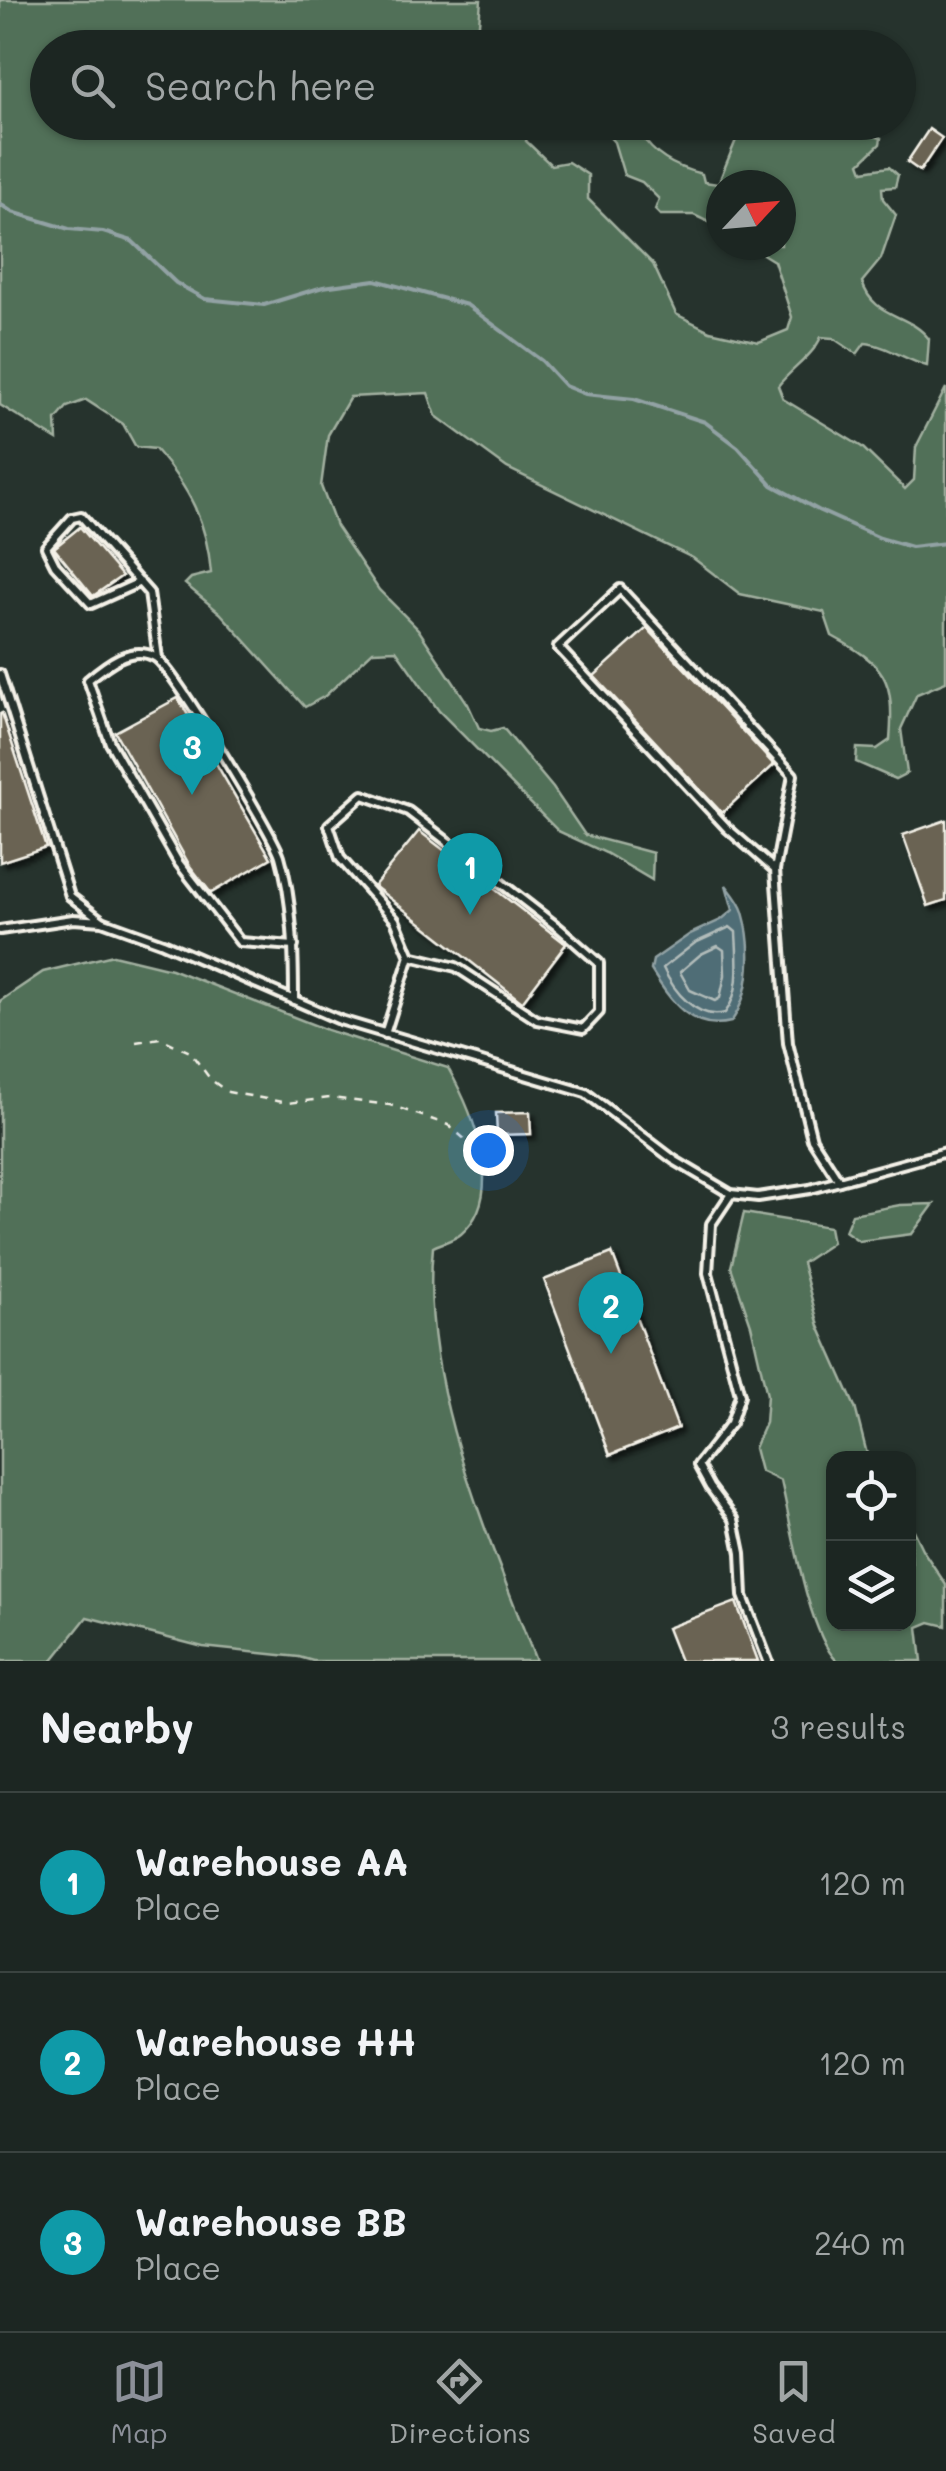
<!DOCTYPE html>
<style>
:root{--surface:#1c2622;--page:#29322f;--text:#f1f3f6;--muted:#a0a5a5;--line:#3a4340;--accent:#8c9099}
body{margin:0;font-family:Mali,sans-serif;background:var(--page);color:var(--text)}
.controls{position:absolute;right:30px;bottom:30px;display:grid;overflow:hidden;border-radius:20px;box-shadow:0 2px 8px #0004}
.controls button{width:90px;height:90px;display:grid;place-items:center;padding:0;border:0;border-bottom:2px solid var(--line);background:var(--surface);color:var(--text);font:50px sans-serif}
.compass{position:absolute;left:706px;top:170px;width:90px;height:90px;border-radius:50%;background:var(--surface);box-shadow:0 2px 8px #0004;rotate:64deg}
.you{position:absolute;left:488px;top:1150px;width:35px;height:35px;margin:-25px;border:8px solid #fff;border-radius:50%;background:#1a73e8;box-shadow:0 0 0 15px #1a73e833}
.badge{display:grid;place-items:center;width:65px;height:65px;border-radius:50%;background:var(--accent);color:#fff;font-size:32px;font-weight:700}
.pin{position:absolute;translate:-50% -82px;filter:drop-shadow(0 2px 5px #0008)}
.pin::after{content:'';position:absolute;top:52px;width:35px;height:30px;background:inherit;clip-path:polygon(0 0,100% 0,50% 100%)}
.list{margin:0;padding:0;list-style:none}
h2{display:flex;justify-content:space-between;align-items:center;height:130px;margin:0;padding:0 40px;font-size:42px}
h2 small{font-size:32px;font-weight:400;color:var(--muted)}
.list li{display:grid;grid-template-columns:65px 1fr auto;gap:30px;align-items:center;box-sizing:border-box;height:180px;padding:0 40px;border-top:2px solid var(--line)}
.list b{display:block;font-size:38px;white-space:nowrap}
.list p{margin:0;font-size:32px;white-space:nowrap;color:var(--muted)}
.list em{font-size:32px;font-style:normal;color:var(--muted)}
.icon{flex:none;width:55px;height:55px;fill:none;stroke:currentColor;stroke-width:2;stroke-linecap:round;stroke-linejoin:round}
.map{position:relative;flex:none;width:946px;height:1661px;overflow:hidden}
.search{position:absolute;background:var(--surface);box-shadow:0 2px 8px #0004;left:30px;right:30px;top:30px;height:110px;display:flex;align-items:center;gap:25px;box-sizing:border-box;padding:0 35px;border-radius:55px;color:var(--muted);font-size:38px}
.sheet{height:670px;background:var(--surface)}
nav{display:flex;justify-content:space-around;align-items:center;box-sizing:border-box;height:140px;border-top:2px solid var(--line);background:var(--surface);font-size:28px;color:var(--muted)}
nav a{display:grid;justify-items:center;gap:5px}
nav .on{color:var(--accent)}
.map>svg:first-child{display:block}
.green{fill:#517058;stroke:#a2b0a0;stroke-width:2.5}
.water{fill:#506d76;stroke:#92a2a4;stroke-width:2.5}
.lines{fill:none;stroke-linecap:round;stroke-linejoin:round}
.shore{stroke:#b2bcba;stroke-width:2.5}
.stream{stroke:#92a2a4;stroke-width:4}
.building{fill:#6a6452;stroke:#f4f1e8;stroke-width:2.5;filter:url(#shadow)}
.service-casing{stroke:#f4f1e8;stroke-width:14}
.path{stroke:#f4f1e8;stroke-width:2.5;stroke-dasharray:8 8;stroke-linecap:butt}
.service{stroke:#26332d;stroke-width:6}
</style>
<div class="map">
<svg width="946" height="1661" viewBox="0 0 946 1661">
<defs>
<filter id="shadow"><feDropShadow dx="4.5" dy="4.5" stdDeviation="2.5" flood-color="#0009"/></filter>
</defs>
<rect width="100%" height="100%" fill="#26332d"/>
<filter id="ink" filterUnits="userSpaceOnUse"><feTurbulence type="fractalNoise" baseFrequency=".01" numOctaves="2"/><feDisplacementMap in="SourceGraphic" scale="20" xChannelSelector="R" yChannelSelector="G"/><feConvolveMatrix kernelMatrix="1 2 1 2 8 2 1 2 1" color-interpolation-filters="sRGB"/></filter>
<g filter="url(#ink)">
<!-- green -->
<g class="green">
<path d="M0,0h481l-4,47 -429,1v74l483,1 -5,18 25,24 17,-3 20,13v24l65,65 23,50 34,17 49,11 29,-12 4,-13 -18,-56 -26,-16h33v-60h-60v43l-27,-13h-34l-5,-5 4,-11 -17,-17 -18,-7 -10,-33 -14,-16 3,-3h44l-6,11c13,23 36,34 61,40l2,8 14,2 25,-61h134l-9,6 2,6 11,3 -1,6 -20,19 3,8 26,-4 9,8 -3,12 -13,1 1,11 13,16 -15,44 -19,23c12,37 46,30 67,57l-2,27c-21,-6 -41,-21 -62,-23l-8,11 -24,-16 -12,-1c-8,19 -30,32 -43,49l5,13 79,48 43,42 9,-9 2,-33 30,-59v294l-29,12 -16,35 6,44 -12,6 -39,-17 1,-14 20,1 13,-9c5,-63 -5,-75 -58,-104l-8,-24 -84,-18 -47,-36 -186,-90 -71,-52 -8,-23 -78,4 -22,38 -7,51 15,40 43,64 39,39 50,75 11,24 12,3 12,-3 50,60 32,47 68,18 -1,27 -46,-27 -48,-22 -119,-120 -43,-61 -23,1 -48,45 -20,11 -85,-94 -35,-29 6,-6 20,-5c-4,-52 -22,-85 -56,-124l-19,-2 -13,-23 -37,-24 -19,7 -11,13 1,20 -57,-35z"/>
<path d="M113,955l58,14 156,61 121,38c24,42 60,126 13,166 -7,6 -20,9 -28,13 -14,136 55,288 103,414h-223l-14,-4 -96,-10 -116,-30 -35,44h-52v-660l43,-29z"/>
<path d="M934,1204l-22,30 -53,7 -14,-10 7,-17 48,-9z"/>
<path d="M744,1213l85,14 3,16 -30,20 17,63 36,81 13,51h-34v166h74l1,-40 3,-18 -3,-44 13,27 24,36v41l-16,-4 -12,5 4,34h-85c-29,-27 -46,-138 -56,-180l-21,-10 -6,-23 11,-25 2,-28 -16,-70 -20,-58z"/>
</g>
<!-- water -->
<path class="water" d="M726,885c6,8 14,17 17,27 10,34 9,81 -12,110 -40,10 -61,-22 -80,-52l2,-10 37,-26 31,-14 12,-10z"/>
<g class="lines">
<!-- shore -->
<g class="shore">
<path d="M730,927l6,5c1,26 6,59 -11,81 -28,8 -52,-23 -62,-45l32,-25z"/>
<path d="M718,946l6,4 1,25 -5,23 -5,3 -25,-11 -10,-18 21,-18z"/>
</g>
<!-- stream -->
<path class="stream" d="M0,204l12,8 57,17 34,3 29,9 44,42 29,16 59,6 59,-18 52,-7 92,25 75,56 23,25 20,8 49,5 71,23 33,25 34,38 48,26 60,27 31,9 35,-4"/>
</g>
<!-- building -->
<g class="building">
<path d="M929,129l13,9 -22,33 -13,-9z"/>
<path d="M80,527l42,49 -29,20 -39,-48z"/>
<path d="M647,628l127,137 -52,48 -128,-137z"/>
<path d="M178,698l93,160 -60,35 -21,-27 -75,-134z"/>
<path d="M2,713l44,134 -46,15v-148z"/>
<path d="M946,820v80l-18,6 -25,-71z"/>
<path d="M419,831l147,113 -44,58 -148,-116z"/>
<path d="M530,1112l1,22 -34,1 -1,-22z"/>
<path d="M612,1253l66,175 -68,27 -66,-175z"/>
<path d="M736,1602l22,59h-78l-13,-33z"/>
</g>
<g class="lines">
<!-- service casing -->
<g class="service-casing">
<g id="service">
<path d="M140,582l-49,22 -36,-39 -9,-18 26,-29 9,-2 68,77 9,65"/>
<path d="M0,674l70,222 31,24"/>
<path d="M775,870l-48,-42 -169,-181 62,-58 173,186 -18,95 13,173 24,96 27,42"/>
<path d="M0,930l73,-11 29,2 61,22 177,77 246,73 88,67 57,34 27,3 52,-8 136,-37"/>
<path d="M294,946l-54,-4 -62,-80 -68,-119 -22,-63c18,-15 43,-36 67,-23 17,9 118,177 125,199 13,44 14,99 14,144"/>
<path d="M385,1034l25,-78 -15,-36 -55,-62 -11,-33 34,-30 45,16 151,117 40,35v49l-16,17 -46,-9 -81,-53 -46,-11"/>
<path d="M731,1194l-20,30 -3,49 32,122 -9,28 -33,42 12,22 24,32 7,34 2,43 25,65"/>
</g>
</g>
<!-- path -->
<path class="path" d="M136,1042l24,-4 30,14 21,28 17,12 60,11 42,-5 60,7 58,20 55,46"/>
<!-- service -->
<use href="#service" class="service"/>
</g>
</g>
</svg>
<div class="controls">
<button><svg class="icon" aria-label="locate" viewBox="0 0 24 24"><circle cx="12" cy="12" r="6"/><path d="M12 2v4M12 18v4M2 12h4M18 12h4"/></svg></button>
<button><svg class="icon" aria-label="layers" viewBox="0 0 24 24"><path d="M12 4l9 5-9 5-9-5zM3 14l9 5 9-5"/></svg></button>
</div>
<svg class="compass" viewBox="-18 -18 36 36"><path d="M0-13l5 13h-10z" fill="#e53935"/><path d="M0 13l5-13h-10z" fill="#a0a5a5"/></svg>
<div class="you"></div>
<div class="pin badge" style="left:470px;top:915px;background:#0f9aa8">1</div>
<div class="pin badge" style="left:611px;top:1354px;background:#0f9aa8">2</div>
<div class="pin badge" style="left:192px;top:795px;background:#0f9aa8">3</div>
<div class="search"><svg class="icon" aria-label="search" viewBox="0 0 24 24"><circle cx="10" cy="10" r="6"/><path d="M15 15l6 6"/></svg>Search here</div>
</div>
<section class="sheet">
<h2>Nearby<small>3 results</small></h2>
<ul class="list">
<li><span class="badge" style="background:#0f9aa8">1</span><div><b>Warehouse AA</b><p>Place</p></div><em>120 m</em></li>
<li><span class="badge" style="background:#0f9aa8">2</span><div><b>Warehouse HH</b><p>Place</p></div><em>120 m</em></li>
<li><span class="badge" style="background:#0f9aa8">3</span><div><b>Warehouse BB</b><p>Place</p></div><em>240 m</em></li>
</ul>
</section>
<nav>
<a class="on"><svg class="icon" aria-label="map" viewBox="0 0 24 24"><path d="M3 6l6-2 6 2 6-2v14l-6 2-6-2-6 2zM9 4v14M15 6v14"/></svg>Map</a>
<a><svg class="icon" aria-label="directions" viewBox="0 0 24 24"><path d="M12 3l9 9-9 9-9-9zM9 14v-3h6M13 9l2 2-2 2"/></svg>Directions</a>
<a><svg class="icon" aria-label="saved" viewBox="0 0 24 24"><path d="M7 4h10v16l-5-4-5 4z"/></svg>Saved</a>
</nav>
